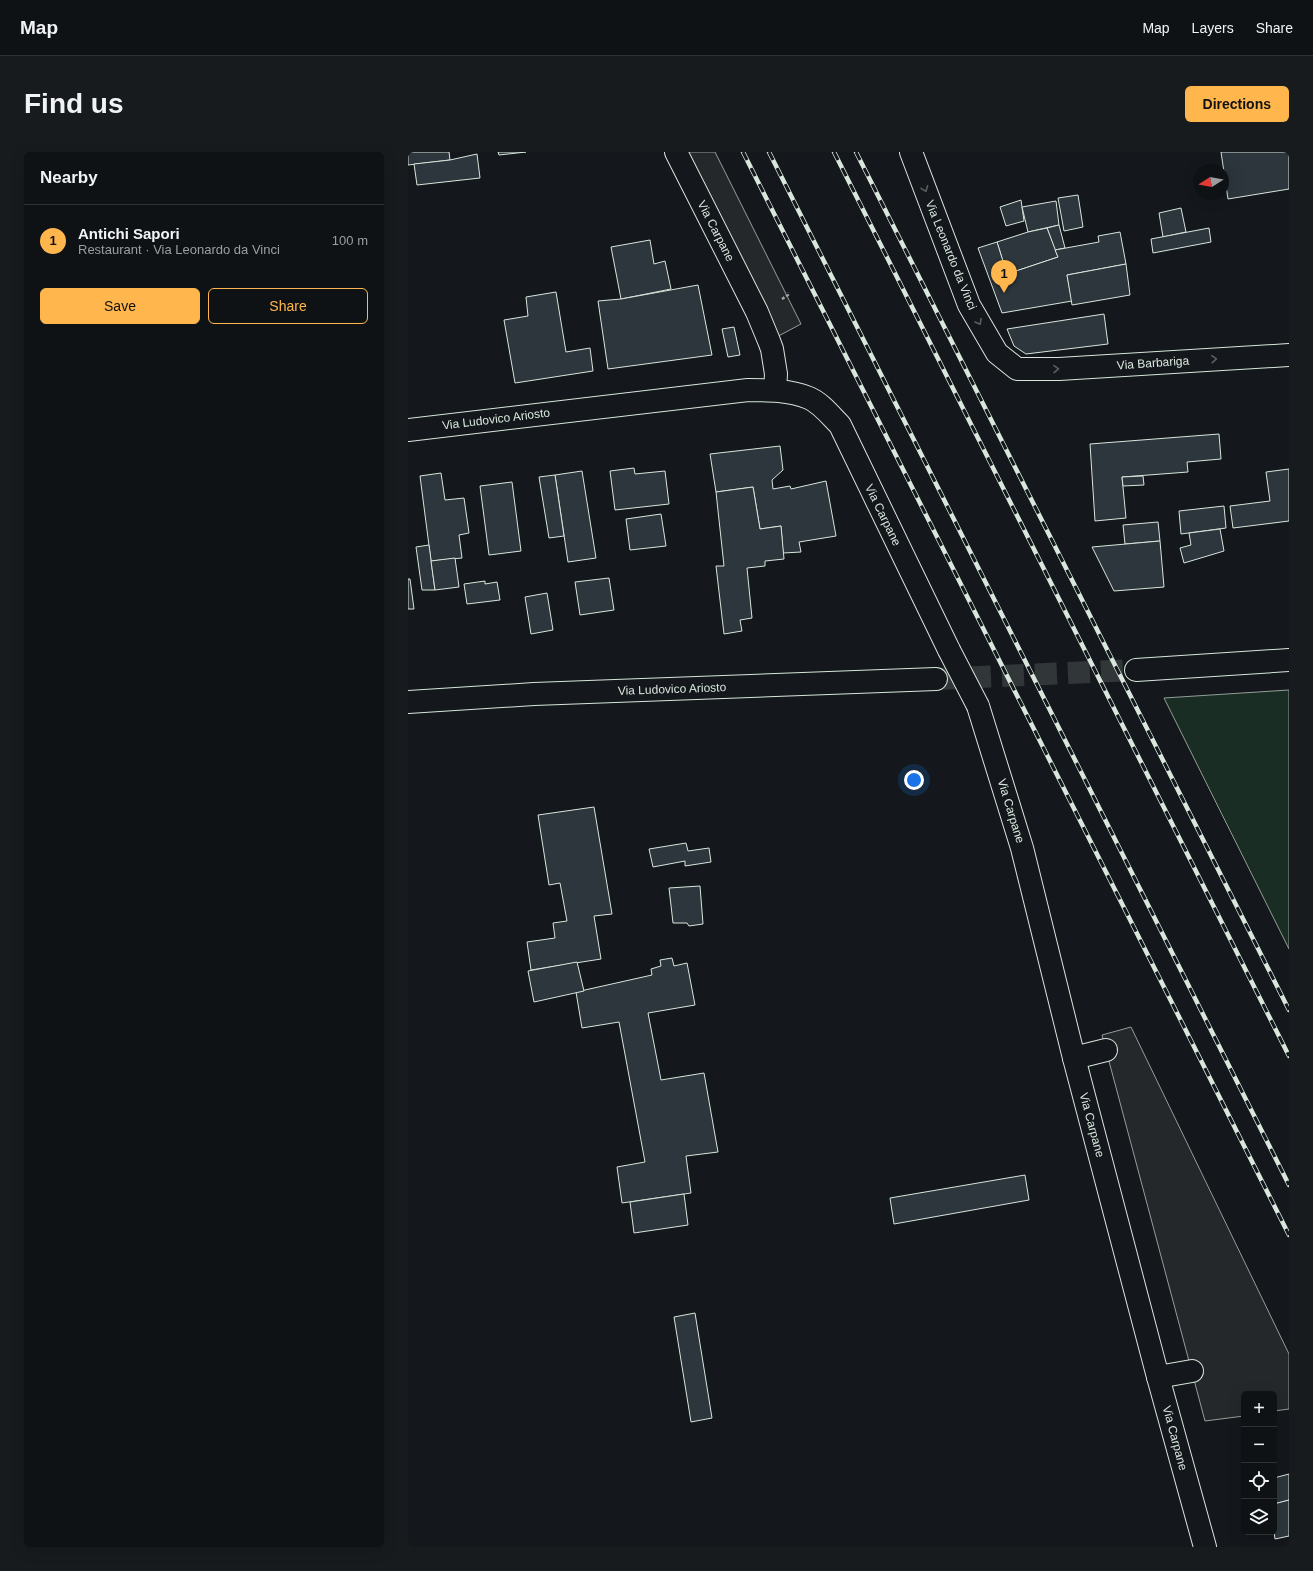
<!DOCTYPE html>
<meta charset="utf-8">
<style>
:root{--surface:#0f1215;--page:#181b1e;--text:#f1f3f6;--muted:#9b9ea0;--line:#2f3234;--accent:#ffb74d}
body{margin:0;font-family:Arial,sans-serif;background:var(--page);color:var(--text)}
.controls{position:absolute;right:12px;bottom:12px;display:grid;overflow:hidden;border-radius:6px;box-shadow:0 4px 16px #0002}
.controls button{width:36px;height:36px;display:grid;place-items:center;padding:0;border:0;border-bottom:1px solid var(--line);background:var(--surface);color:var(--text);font:20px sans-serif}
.compass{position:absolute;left:785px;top:12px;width:36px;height:36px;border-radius:50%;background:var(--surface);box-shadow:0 4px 16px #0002;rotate:259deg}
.you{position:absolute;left:506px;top:628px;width:14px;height:14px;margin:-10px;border:3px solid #fff;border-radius:50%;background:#1a73e8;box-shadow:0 0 0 6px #1a73e833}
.badge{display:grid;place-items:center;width:26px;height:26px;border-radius:50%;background:var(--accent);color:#111;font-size:13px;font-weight:700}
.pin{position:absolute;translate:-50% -33px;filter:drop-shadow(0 1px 2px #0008)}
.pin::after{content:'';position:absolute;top:21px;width:14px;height:12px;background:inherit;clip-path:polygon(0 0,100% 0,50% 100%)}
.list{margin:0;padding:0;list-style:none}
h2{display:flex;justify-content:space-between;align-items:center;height:52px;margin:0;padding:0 16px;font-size:17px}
h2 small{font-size:13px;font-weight:400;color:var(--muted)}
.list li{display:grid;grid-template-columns:26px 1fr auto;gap:12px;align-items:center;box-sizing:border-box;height:72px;padding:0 16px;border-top:1px solid var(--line)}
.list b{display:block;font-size:15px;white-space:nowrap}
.list p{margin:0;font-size:13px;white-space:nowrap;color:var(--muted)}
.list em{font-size:13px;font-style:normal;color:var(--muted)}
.actions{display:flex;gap:8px;padding:12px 16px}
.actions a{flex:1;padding:9px 0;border:1px solid var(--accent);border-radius:6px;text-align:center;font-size:14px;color:var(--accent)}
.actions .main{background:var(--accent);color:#111}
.icon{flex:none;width:22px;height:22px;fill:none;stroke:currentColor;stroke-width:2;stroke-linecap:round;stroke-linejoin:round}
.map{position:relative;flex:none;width:881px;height:1395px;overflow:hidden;border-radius:6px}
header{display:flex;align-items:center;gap:24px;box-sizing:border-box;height:56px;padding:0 20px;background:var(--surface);border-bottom:1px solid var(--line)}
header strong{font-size:19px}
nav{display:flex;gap:22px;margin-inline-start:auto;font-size:14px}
.intro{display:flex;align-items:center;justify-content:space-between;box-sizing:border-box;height:96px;padding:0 24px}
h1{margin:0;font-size:28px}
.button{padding:10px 18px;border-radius:6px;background:var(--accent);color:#111;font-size:14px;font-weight:700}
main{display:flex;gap:24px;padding:0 24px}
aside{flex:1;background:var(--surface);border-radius:6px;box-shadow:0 4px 16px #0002}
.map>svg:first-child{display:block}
.green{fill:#1a2d24;stroke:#939e99}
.parking{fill:#24282b;stroke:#939e99}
.building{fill:#2c363c;stroke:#d8e6dc}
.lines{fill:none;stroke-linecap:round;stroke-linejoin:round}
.major-tunnel{stroke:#313739;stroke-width:22;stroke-dasharray:22 11;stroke-linecap:butt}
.minor-casing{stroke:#d8e6dc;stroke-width:24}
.major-casing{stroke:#d8e6dc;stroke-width:24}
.path{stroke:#9da8a2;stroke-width:2.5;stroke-dasharray:3 2;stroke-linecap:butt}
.minor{stroke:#14181c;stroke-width:22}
.major{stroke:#14181c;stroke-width:22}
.rail-casing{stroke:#d8e6dc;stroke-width:4.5}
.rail{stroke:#14181c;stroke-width:3;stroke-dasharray:9;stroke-linecap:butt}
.minor-bridge-casing{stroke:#d8e6dc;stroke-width:24;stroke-linecap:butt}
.minor-bridge{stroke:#14181c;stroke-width:22}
.oneway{stroke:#59605f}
.labels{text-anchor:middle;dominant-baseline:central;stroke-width:3;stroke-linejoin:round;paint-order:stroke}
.street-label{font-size:12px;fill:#d8e6dc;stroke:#14181c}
</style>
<header>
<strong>Map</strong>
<nav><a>Map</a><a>Layers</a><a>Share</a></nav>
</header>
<div class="intro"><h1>Find us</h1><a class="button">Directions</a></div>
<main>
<aside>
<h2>Nearby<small></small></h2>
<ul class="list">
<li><span class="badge">1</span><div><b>Antichi Sapori</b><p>Restaurant · Via Leonardo da Vinci</p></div><em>100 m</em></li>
</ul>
<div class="actions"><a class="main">Save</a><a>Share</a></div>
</aside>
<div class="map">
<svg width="881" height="1395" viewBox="0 0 881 1395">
<rect width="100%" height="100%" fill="#14181c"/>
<!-- green -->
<path class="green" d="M881,538v259l-125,-251z"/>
<!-- parking -->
<g class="parking">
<path d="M268,0h39l86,172 -32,17z"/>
<path d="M723,875l158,327v55l-15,2v-17h-30v22l-39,5 -103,-386z"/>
</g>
<!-- building -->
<g class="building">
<path d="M0,0h41l1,8 -42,5z"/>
<path d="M90,0h28l-27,3z"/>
<path d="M813,0h68v37l-61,10z"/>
<path d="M69,2l3,24 -63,7 -3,-21 36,-4z"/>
<path d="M670,43l5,32 -19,4 -6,-33z"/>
<path d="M613,48l3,21 -18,5 -6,-19z"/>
<path d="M648,49l3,24 -31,7 -6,-25z"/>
<path d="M773,56l5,24 -23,5 -4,-24z"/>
<path d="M651,73l6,23 -10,2 -8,-22z"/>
<path d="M639,76l11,29 -51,17 -10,-32 31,-10z"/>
<path d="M801,76l2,14 -58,11 -2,-14z"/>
<path d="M712,80l6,32 -59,11 5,26 -70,12 -24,-65 19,-6 10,32 51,-17 -3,-7 44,-8 -1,-6z"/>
<path d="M242,88l4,24 11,-3 6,28 -50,10 -10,-52z"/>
<path d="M718,112l4,31 -58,10 -5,-30z"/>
<path d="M290,133l14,70 -104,14 -10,-68 23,-2z"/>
<path d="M148,140l10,60 24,-4 3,23 -78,12 -11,-63 24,-4 -2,-19z"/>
<path d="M696,162l4,30 -82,10 -12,-8 -7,-17z"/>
<path d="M326,175l6,28 -12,2 -6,-28z"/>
<path d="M811,282l2,25 -34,3 1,10 -66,5 4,41 -31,3 -5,-77z"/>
<path d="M372,294l3,24 -11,10 1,9 17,-3 1,3 35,-8 10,55 -37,6 2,10 -18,1 -2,-27 -21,3 -7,-42 -37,5 -6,-38z"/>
<path d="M226,316l1,6 30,-3 4,33 -54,6 -5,-39z"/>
<path d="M881,317v52l-56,7 -3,-22 40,-5 -4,-29z"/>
<path d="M174,319l14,87 -28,4 -13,-87z"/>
<path d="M33,321l4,27 19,-2 5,35 -10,2 3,23 -31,3 -11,-85z"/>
<path d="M147,323l9,61 -15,2 -10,-61z"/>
<path d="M735,324l1,9 -21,1 -1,-9z"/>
<path d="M104,330l9,69 -32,4 -9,-69z"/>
<path d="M345,335l7,42 21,-3 3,33 -19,2v5l-18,2 5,50 -12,2 2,11 -18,3 -8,-68h8l-8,-74z"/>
<path d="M816,354l2,22 -45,6 -2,-23z"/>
<path d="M253,362l5,32 -36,4 -4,-31z"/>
<path d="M750,370l2,19 -35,3 -2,-19z"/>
<path d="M812,377l4,22 -40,12 -4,-15 11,-3 -2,-12z"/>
<path d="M752,389l4,46 -50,4 -22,-44z"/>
<path d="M21,393l6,45h-13l-6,-43z"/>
<path d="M47,406l4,29 -24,3 -4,-29z"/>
<path d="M201,426l5,32 -34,5 -5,-33z"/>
<path d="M0,427h2l4,30h-6z"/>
<path d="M77,429v3l12,-2 3,18 -33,4 -3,-20z"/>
<path d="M139,441l6,37 -22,4 -6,-37z"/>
<path d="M186,655l18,107 -18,2 7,43 -70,11 -4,-28 28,-4 -2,-15 14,-2 -7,-38 -11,2 -11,-70z"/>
<path d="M278,691l2,8 21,-3 2,14 -26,4v-5l-32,6 -4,-18z"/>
<path d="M292,734l3,38 -14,2 -2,-3h-14l-4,-35z"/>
<path d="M264,806l2,8 13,-3 8,42 -47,8 13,67 43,-7 14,79 -32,4 5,37 -69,10 -5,-36 28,-5 -26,-140 -37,6 -6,-36 76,-17 -1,-6 10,-3 -1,-6z"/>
<path d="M169,810l7,29 -50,11 -6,-31z"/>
<path d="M617,1023l4,25 -135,24 -4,-26z"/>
<path d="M276,1042l4,31 -54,8 -4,-31z"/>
<path d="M287,1161l17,105 -21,4 -17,-105z"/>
<path d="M881,1322v26l-15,4v-26z"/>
<path d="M881,1348v36l-14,3 -1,-7v-28z"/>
</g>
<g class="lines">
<!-- major-tunnel -->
<path class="major-tunnel" d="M528,527l200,-9"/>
<!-- minor casing -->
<g class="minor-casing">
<g id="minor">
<path d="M268,0l81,160 12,29 3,8 4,25 -1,16"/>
<path d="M503,0l58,153 28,48 20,16h42l230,-14"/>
<path d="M0,278l340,-40c20,0 42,0 61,8 12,5 22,18 31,27l109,225"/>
<path d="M570,554l44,142 52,210 84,319 47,170"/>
<path d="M666,906l32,-8"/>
<path d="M750,1225l34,-6"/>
</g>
</g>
<!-- major casing -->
<g class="major-casing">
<g id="major">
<path d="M728,518l153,-10"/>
<path d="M0,550l126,-8 402,-15"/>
</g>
</g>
<!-- path -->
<path class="path" d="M374,147l6,-4v-3"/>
<!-- minor -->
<use href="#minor" class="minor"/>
<!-- major -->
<use href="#major" class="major"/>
<!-- rail casing -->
<g class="rail-casing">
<g id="rail">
<path d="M335,0l546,1083"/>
<path d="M361,0l520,1033"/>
<path d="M426,0l455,904"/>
<path d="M448,0l433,858"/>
</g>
</g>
<!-- rail -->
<use href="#rail" class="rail"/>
<!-- minor-bridge casing -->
<g class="minor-bridge-casing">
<path id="minor-bridge" d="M541,498l29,56"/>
</g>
<!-- minor-bridge -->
<use href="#minor-bridge" class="minor-bridge"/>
</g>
<!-- one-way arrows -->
<defs><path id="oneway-chevron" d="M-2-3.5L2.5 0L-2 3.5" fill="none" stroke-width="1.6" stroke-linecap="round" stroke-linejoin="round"/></defs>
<g class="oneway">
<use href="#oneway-chevron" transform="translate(517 37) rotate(69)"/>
<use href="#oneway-chevron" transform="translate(571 170) rotate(60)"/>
<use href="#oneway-chevron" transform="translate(806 207) rotate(-4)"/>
<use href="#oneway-chevron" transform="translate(648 217) rotate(-1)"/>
</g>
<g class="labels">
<!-- street labels -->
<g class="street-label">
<text transform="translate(308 79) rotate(63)">Via Carpane</text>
<text transform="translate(543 103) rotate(68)">Via Leonardo da Vinci</text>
<text transform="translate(745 211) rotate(-4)">Via Barbariga</text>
<text transform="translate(88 267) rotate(-7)">Via Ludovico Ariosto</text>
<text transform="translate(475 363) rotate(64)">Via Carpane</text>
<text transform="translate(264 537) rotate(-2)">Via Ludovico Ariosto</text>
<text transform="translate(603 659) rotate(73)">Via Carpane</text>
<text transform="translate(684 973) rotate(75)">Via Carpane</text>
<text transform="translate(767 1286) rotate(75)">Via Carpane</text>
</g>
</g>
</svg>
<div class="controls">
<button>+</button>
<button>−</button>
<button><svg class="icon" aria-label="locate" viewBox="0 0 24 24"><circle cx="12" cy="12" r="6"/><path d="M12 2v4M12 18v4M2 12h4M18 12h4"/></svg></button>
<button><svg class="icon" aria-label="layers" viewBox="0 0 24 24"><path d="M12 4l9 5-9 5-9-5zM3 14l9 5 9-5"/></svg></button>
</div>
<svg class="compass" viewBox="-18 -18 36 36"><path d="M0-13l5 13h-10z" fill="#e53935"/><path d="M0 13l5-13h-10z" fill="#9b9ea0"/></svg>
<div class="you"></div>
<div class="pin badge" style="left:596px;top:141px">1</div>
</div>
</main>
